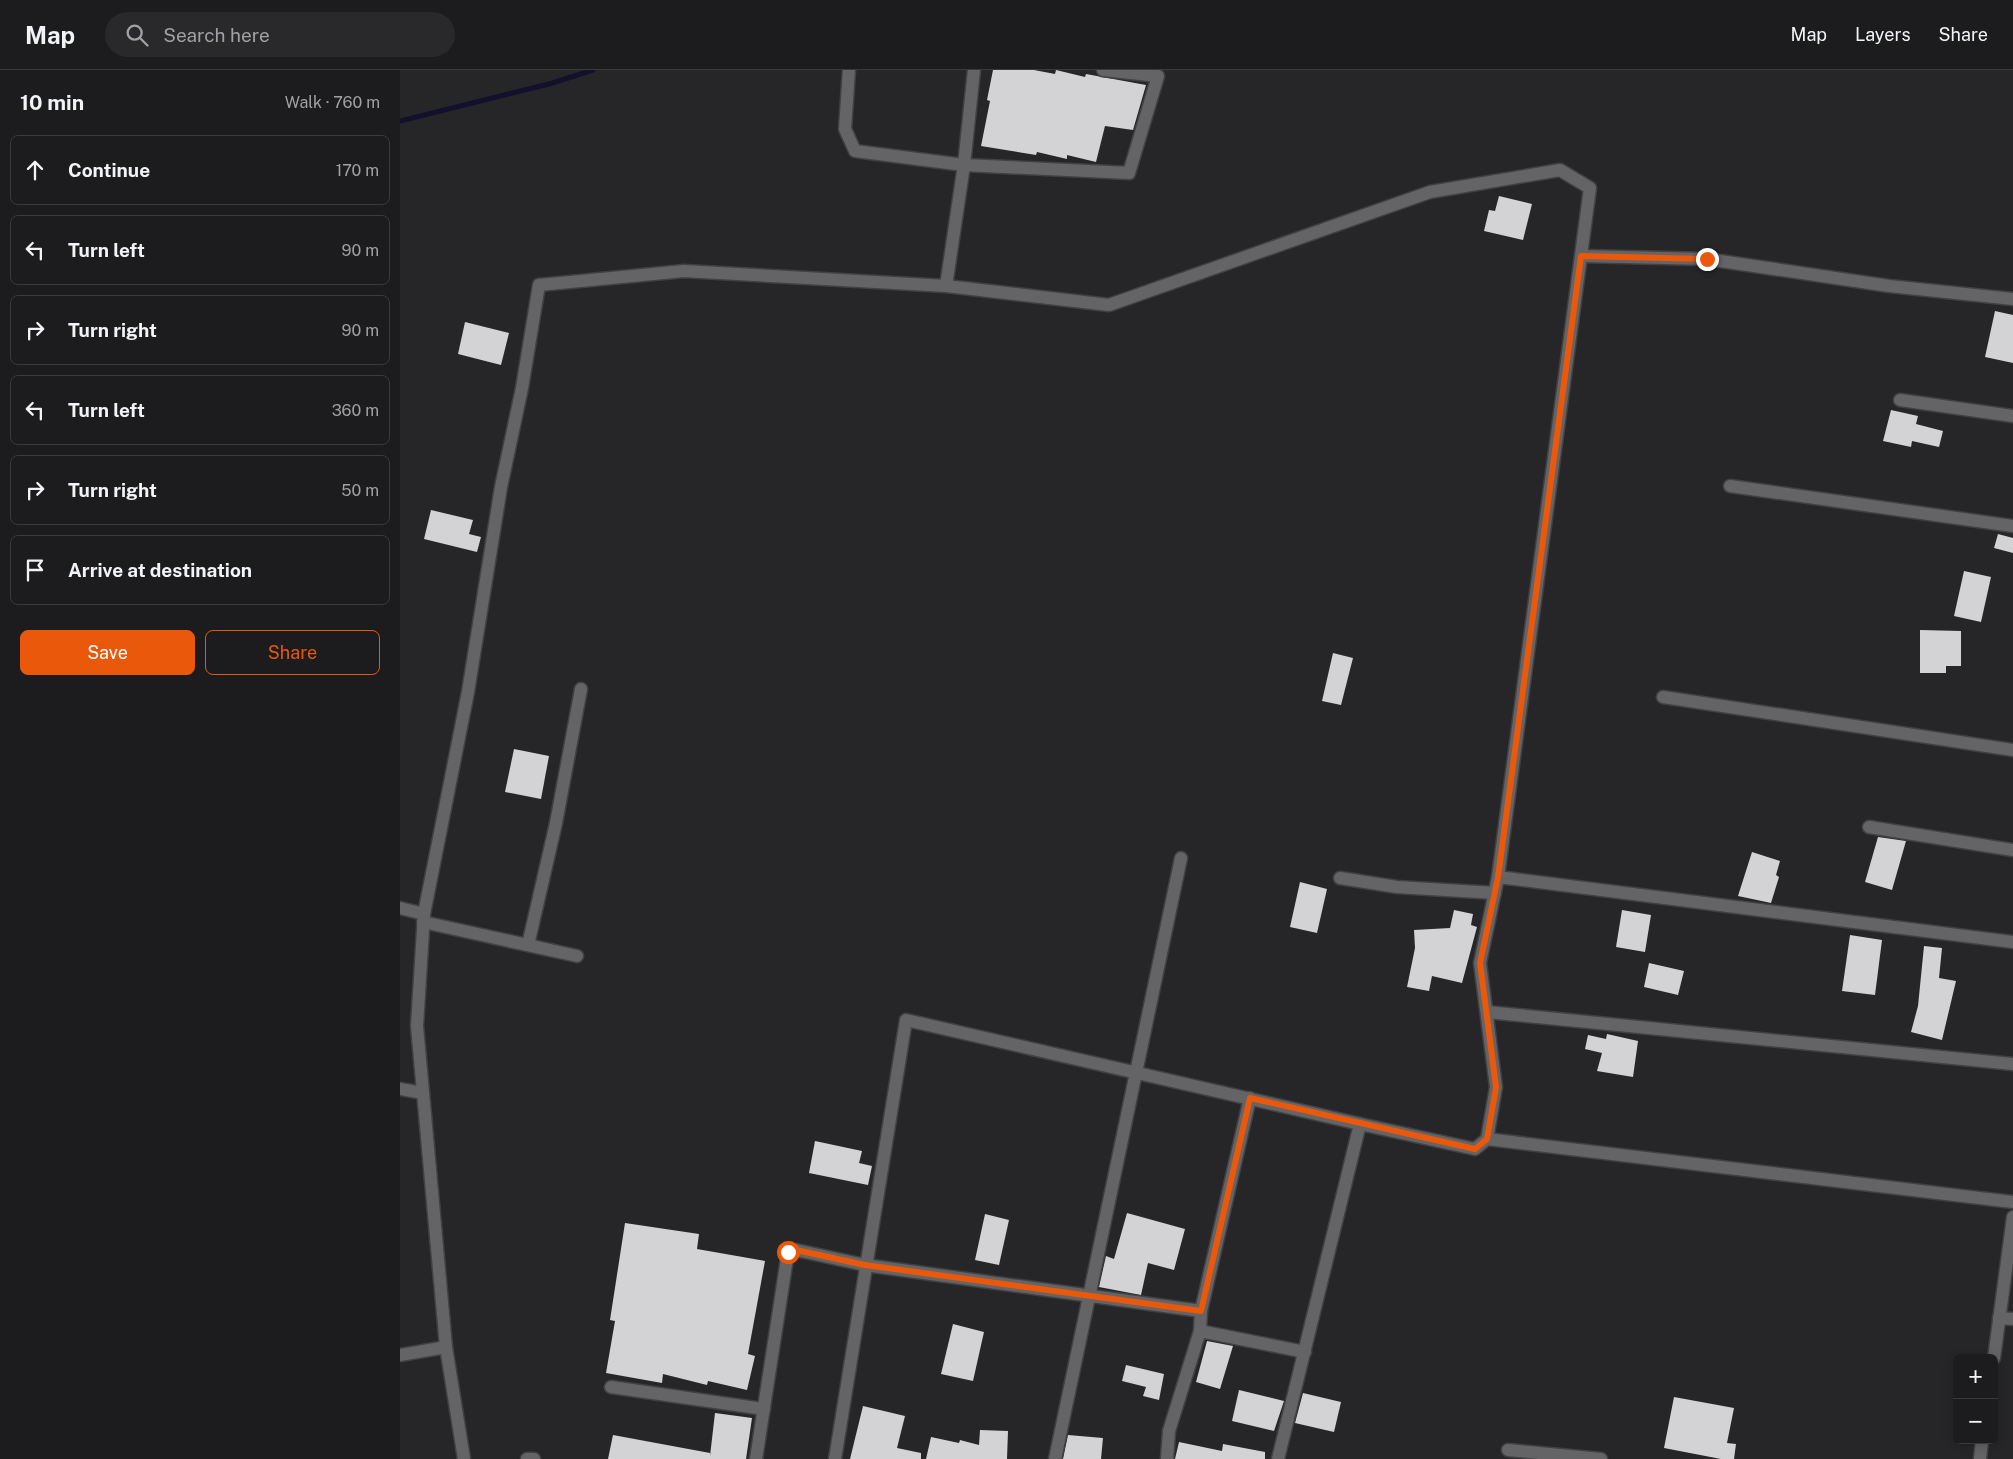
<!DOCTYPE html>
<meta charset="utf-8">
<style>
:root{--surface:#1c1c1e;--page:#29292b;--text:#f1f3f6;--muted:#a0a1a4;--line:#3a3a3c;--accent:#ea580c}
body{margin:0;font-family:"Public Sans",sans-serif;background:var(--page);color:var(--text)}
.controls{position:absolute;right:15px;bottom:15px;display:grid;overflow:hidden;border-radius:8px;box-shadow:0 2px 12px #0003}
.controls button{width:45px;height:45px;display:grid;place-items:center;padding:0;border:0;border-bottom:1px solid var(--line);background:var(--surface);color:var(--text);font:25px sans-serif}
.stop{position:absolute;width:15px;height:15px;margin:-11px;border:4px solid #ea580c;border-radius:50%;background:#fff}
.stop.end{background:#ea580c;border-color:#fff;box-shadow:0 1px 5px #0008}
.list{margin:0;padding:0;list-style:none}
h2{display:flex;justify-content:space-between;align-items:center;height:65px;margin:0;padding:0 20px;font-size:21px}
h2 small{font-size:16px;font-weight:400;color:var(--muted)}
.list li{display:grid;grid-template-columns:32px 1fr auto;gap:15px;align-items:center;box-sizing:border-box;height:70px;margin:0 10px 10px;padding:0 10px;border:1px solid var(--line);border-radius:8px}
.list b{display:block;font-size:19px;white-space:nowrap}
.list em{font-size:16px;font-style:normal;color:var(--muted)}
.actions{display:flex;gap:10px;padding:15px 20px}
.actions a{flex:1;padding:11px 0;border:1px solid var(--accent);border-radius:8px;text-align:center;font-size:18px;color:var(--accent)}
.actions .main{background:var(--accent);color:#fff}
.icon{flex:none;width:28px;height:28px;fill:none;stroke:currentColor;stroke-width:2;stroke-linecap:round;stroke-linejoin:round}
.map{position:relative;flex:none;width:1613px;height:1389px;overflow:hidden}
header{display:flex;align-items:center;gap:30px;box-sizing:border-box;height:70px;padding:0 25px;background:var(--surface);border-bottom:1px solid var(--line)}
header strong{font-size:24px}
nav{display:flex;gap:28px;margin-inline-start:auto;font-size:18px}
.search{width:350px;height:45px;background:var(--page);display:flex;align-items:center;gap:12px;box-sizing:border-box;padding:0 18px;border-radius:28px;color:var(--muted);font-size:19px}
main{display:flex}
aside{flex:1;background:var(--surface)}
.map>svg:first-child{display:block}
.lines{fill:none;stroke-linecap:round;stroke-linejoin:round}
.stream{stroke:#12102c;stroke-width:5}
.building{fill:#d3d3d6}
.minor-casing{stroke:#404142;stroke-width:15}
.minor{stroke:#646467;stroke-width:12}
.route{stroke:#ea580c;stroke-width:6}
</style>
<header>
<strong>Map</strong>
<div class="search"><svg class="icon" aria-label="search" viewBox="0 0 24 24"><circle cx="10" cy="10" r="6"/><path d="M15 15l6 6"/></svg>Search here</div>
<nav><a>Map</a><a>Layers</a><a>Share</a></nav>
</header>
<main>
<aside>
<h2>10 min<small>Walk · 760 m</small></h2>
<ul class="list">
<li><svg class="icon" aria-label="ahead" viewBox="0 0 24 24"><path d="M12 20V5M6 11l6-6 6 6"/></svg><div><b>Continue</b></div><em>170 m</em></li>
<li><svg class="icon" aria-label="left" viewBox="0 0 24 24"><path d="M17 20v-9H6M10 6l-5 5 5 5"/></svg><div><b>Turn left</b></div><em>90 m</em></li>
<li><svg class="icon" aria-label="right" viewBox="0 0 24 24"><path d="M7 20v-9h11M14 6l5 5-5 5"/></svg><div><b>Turn right</b></div><em>90 m</em></li>
<li><svg class="icon" aria-label="left" viewBox="0 0 24 24"><path d="M17 20v-9H6M10 6l-5 5 5 5"/></svg><div><b>Turn left</b></div><em>360 m</em></li>
<li><svg class="icon" aria-label="right" viewBox="0 0 24 24"><path d="M7 20v-9h11M14 6l5 5-5 5"/></svg><div><b>Turn right</b></div><em>50 m</em></li>
<li><svg class="icon" aria-label="arrive" viewBox="0 0 24 24"><path d="M6 21V4h12l-3 4 3 4H6"/></svg><div><b>Arrive at destination</b></div></li>
</ul>
<div class="actions"><a class="main">Save</a><a>Share</a></div>
</aside>
<div class="map">
<svg width="1613" height="1389" viewBox="0 0 1613 1389">
<rect width="100%" height="100%" fill="#262628"/>
<g class="lines">
<!-- stream -->
<path class="stream" d="M0,51l149,-37 44,-14"/>
</g>
<!-- building -->
<g class="building">
<path d="M593,0h41l21,4 1,-4 29,7 1,-3 60,11 -13,45 -28,-4 -9,36 -29,-7v4l-30,-7 -1,3 -55,-9 9,-45 -3,-1z"/>
<path d="M1099,126l33,8 -9,36 -39,-9 5,-21 6,1z"/>
<path d="M1595,241l18,4v48l-28,-6z"/>
<path d="M65,252l44,11 -8,32 -43,-11z"/>
<path d="M1491,340l27,6 -2,8 27,7 -4,16 -27,-6 -1,6 -28,-6z"/>
<path d="M31,440l42,10 -4,14 12,3 -4,15 -53,-13z"/>
<path d="M1598,464l15,4v15l-19,-5z"/>
<path d="M1564,501l27,6 -10,45 -27,-6z"/>
<path d="M1520,560l41,1v35h-15v7h-26z"/>
<path d="M933,583l20,5 -12,47 -19,-4z"/>
<path d="M114,679l35,7 -8,43 -36,-7z"/>
<path d="M1478,767l28,4 -14,49 -27,-8z"/>
<path d="M1352,782l28,9 -4,14 3,2 -8,26 -33,-7z"/>
<path d="M900,812l27,7 -10,44 -27,-6z"/>
<path d="M1054,840l19,4 -2,11 6,2 -15,56 -30,-7 -3,15 -22,-4 8,-39 -1,-18 36,-2z"/>
<path d="M1222,840l29,5 -6,37 -29,-5z"/>
<path d="M1450,865l32,5 -7,55 -33,-4z"/>
<path d="M1524,876l18,2 -3,30 17,3 -14,59 -31,-8 7,-26z"/>
<path d="M1249,893l35,8 -6,24 -34,-8z"/>
<path d="M1207,964l31,7 -5,36 -36,-6 5,-18 -17,-4 3,-14 18,4z"/>
<path d="M415,1071l47,10 -3,12 13,3 -4,19 -59,-12z"/>
<path d="M727,1143l58,16 -11,41 -26,-7 -7,32 -42,-8 7,-31 8,3z"/>
<path d="M585,1144l24,6 -10,45 -24,-5z"/>
<path d="M225,1153l74,11 -2,15 68,12 -17,93 7,2 -8,34 -39,-9 -1,4 -44,-11 -1,9 -56,-10 9,-52 -5,-1z"/>
<path d="M553,1254l31,8 -11,49 -32,-7z"/>
<path d="M807,1271l26,5 -13,43 -24,-7z"/>
<path d="M726,1295l38,9 -5,26 -16,-4 3,-9 -24,-6z"/>
<path d="M839,1320l45,11 -10,30 -42,-10z"/>
<path d="M903,1323l38,9 -7,30 -39,-9z"/>
<path d="M1274,1327l60,11 -7,35 9,1 -2,15h-13l-57,-11z"/>
<path d="M463,1336l42,10 -8,32 24,5v6h-71z"/>
<path d="M315,1343l37,5 -6,41h-138l5,-24 97,18v3z"/>
<path d="M580,1360l28,1 -1,28h-81l5,-22 28,6 1,-3 19,5z"/>
<path d="M668,1365l35,3 -2,21h-38z"/>
<path d="M779,1372l43,9 1,-7 42,8v7h-90z"/>
</g>
<g class="lines">
<!-- minor casing -->
<g class="minor-casing">
<g id="minor">
<path d="M449,0l-4,59 10,22 109,14 165,8 29,-97 -55,-6"/>
<path d="M1181,186l126,3 182,27 124,13"/>
<path d="M546,216l18,-121 10,-95"/>
<path d="M1500,330l113,16"/>
<path d="M1330,416l283,40"/>
<path d="M1263,627l350,53"/>
<path d="M1469,757l144,23"/>
<path d="M940,808l57,9 98,6"/>
<path d="M0,838l24,6"/>
<path d="M23,852l154,34"/>
<path d="M128,875l28,-122 25,-134"/>
<path d="M1087,942l526,52"/>
<path d="M0,1019l23,4"/>
<path d="M1087,1069l526,63"/>
<path d="M801,1241l49,-213"/>
<path d="M1599,1248l14,1"/>
<path d="M0,1285l46,-8"/>
<path d="M1594,1288l19,-141"/>
<path d="M211,1317l153,22"/>
<path d="M1108,1380l93,9"/>
<path d="M64,1389l-18,-112 -29,-321 7,-112 44,-222 33,-205 21,-99 17,-103 145,-14 262,15 163,19 321,-113 130,-22 30,18 -92,689"/>
<path d="M127,1389h7"/>
<path d="M356,1389l32,-207 8,-2 69,15 336,46 -1,20"/>
<path d="M435,1389l71,-439 454,104"/>
<path d="M655,1389l126,-601"/>
<path d="M767,1389l2,-28 31,-100 105,21"/>
<path d="M878,1389l82,-335 115,25 12,-10 9,-52 -16,-124 18,-86 515,65"/>
<path d="M1580,1389l2,-19"/>
</g>
</g>
<!-- minor -->
<use href="#minor" class="minor"/>
</g>
<g class="lines">
<!-- route -->
<path class="route" d="M388,1182l8,-2 69,15 336,46 49,-213 225,51 12,-10 9,-52 -16,-124 18,-86 83,-621 126,3"/>
</g>
</svg>
<div class="controls">
<button>+</button>
<button>−</button>
</div>
<div class="stop" style="left:388px;top:1182px"></div>
<div class="stop end" style="left:1307px;top:189px"></div>
</div>
</main>
